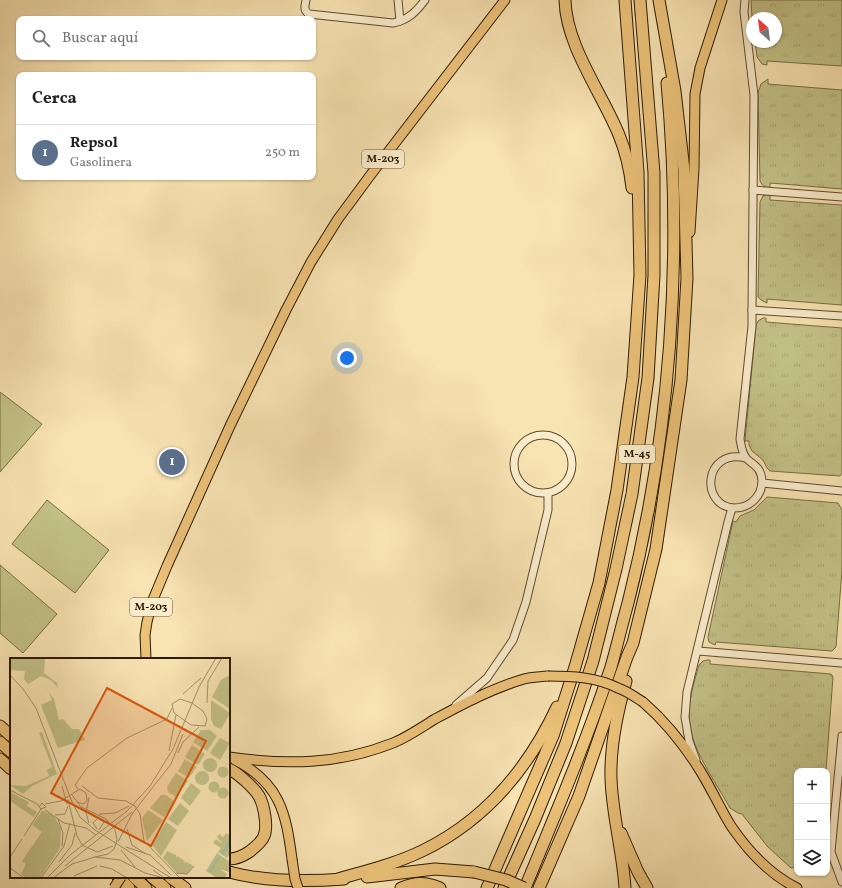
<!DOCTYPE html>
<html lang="es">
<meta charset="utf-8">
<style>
:root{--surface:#fff;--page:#f6f6f6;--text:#202124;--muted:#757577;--line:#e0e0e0;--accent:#8f2418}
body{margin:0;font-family:Vollkorn,serif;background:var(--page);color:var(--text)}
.controls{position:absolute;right:12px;bottom:12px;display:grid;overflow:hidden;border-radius:8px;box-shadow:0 1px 3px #0004}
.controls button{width:36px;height:36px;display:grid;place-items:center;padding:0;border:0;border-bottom:1px solid var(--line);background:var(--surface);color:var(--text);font:20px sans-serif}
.compass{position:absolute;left:746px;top:12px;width:36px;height:36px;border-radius:50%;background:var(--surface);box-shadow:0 1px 3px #0004;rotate:332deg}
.you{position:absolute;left:347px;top:358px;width:14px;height:14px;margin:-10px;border:3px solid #fff;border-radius:50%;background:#1a73e8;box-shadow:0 0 0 6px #1a73e833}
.badge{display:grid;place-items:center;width:26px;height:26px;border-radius:50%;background:var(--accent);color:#fff;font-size:13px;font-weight:700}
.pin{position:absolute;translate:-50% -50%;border:2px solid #fff;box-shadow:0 1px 4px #0006}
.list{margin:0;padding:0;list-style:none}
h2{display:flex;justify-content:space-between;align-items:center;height:52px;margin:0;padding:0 16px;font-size:17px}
h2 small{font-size:13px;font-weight:400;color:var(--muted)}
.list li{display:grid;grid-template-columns:26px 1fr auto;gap:12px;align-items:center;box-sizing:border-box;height:56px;padding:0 16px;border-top:1px solid var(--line)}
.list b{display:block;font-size:15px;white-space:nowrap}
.list p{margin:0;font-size:13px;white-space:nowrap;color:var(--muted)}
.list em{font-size:13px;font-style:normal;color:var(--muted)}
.icon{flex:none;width:22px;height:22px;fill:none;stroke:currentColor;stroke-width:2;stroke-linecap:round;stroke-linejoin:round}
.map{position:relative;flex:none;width:842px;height:888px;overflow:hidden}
.search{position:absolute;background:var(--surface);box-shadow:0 1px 3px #0004;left:16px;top:16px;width:300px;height:44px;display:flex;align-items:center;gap:10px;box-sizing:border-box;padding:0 14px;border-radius:8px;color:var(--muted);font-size:15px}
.panel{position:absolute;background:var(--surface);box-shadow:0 1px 3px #0004;left:16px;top:72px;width:300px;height:108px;border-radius:8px}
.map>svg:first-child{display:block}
.grass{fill:url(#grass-tufts);stroke:#786e44}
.pitch{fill:#c3c288;stroke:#786e44}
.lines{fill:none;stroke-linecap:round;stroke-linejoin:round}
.minor-casing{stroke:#5f4c2c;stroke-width:9}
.major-casing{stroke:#2c1a00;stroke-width:11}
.highway-casing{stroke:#2c1a00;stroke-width:13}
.minor{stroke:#faedcd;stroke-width:7}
.major{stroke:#ecc279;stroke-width:9}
.highway{stroke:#ecc279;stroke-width:11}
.major-bridge-casing{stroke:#2c1a00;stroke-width:11;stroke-linecap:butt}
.highway-bridge-casing{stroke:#2c1a00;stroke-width:13;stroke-linecap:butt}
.major-bridge{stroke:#ecc279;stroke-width:9}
.highway-bridge{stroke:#ecc279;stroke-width:11}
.labels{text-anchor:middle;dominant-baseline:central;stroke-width:3;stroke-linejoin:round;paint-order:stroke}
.shield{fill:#faedcd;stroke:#6a593e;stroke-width:1}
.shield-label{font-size:11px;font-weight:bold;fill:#2c1a00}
.inset-river{fill:none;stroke:#9dbeaa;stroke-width:2}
.inset-road{fill:none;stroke:#a6936b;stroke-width:1}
.view{fill:#df560b;fill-opacity:0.15;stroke:#df560b;stroke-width:2}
.inset-edge{fill:none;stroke:#2c1a00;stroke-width:2}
</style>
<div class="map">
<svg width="842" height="888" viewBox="0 0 842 888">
<defs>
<pattern id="grass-tufts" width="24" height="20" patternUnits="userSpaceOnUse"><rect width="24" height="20" fill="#c3c288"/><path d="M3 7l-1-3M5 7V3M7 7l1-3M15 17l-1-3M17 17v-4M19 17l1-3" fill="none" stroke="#a8a674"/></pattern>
</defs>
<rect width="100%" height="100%" fill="#f8e3b2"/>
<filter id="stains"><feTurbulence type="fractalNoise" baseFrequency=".005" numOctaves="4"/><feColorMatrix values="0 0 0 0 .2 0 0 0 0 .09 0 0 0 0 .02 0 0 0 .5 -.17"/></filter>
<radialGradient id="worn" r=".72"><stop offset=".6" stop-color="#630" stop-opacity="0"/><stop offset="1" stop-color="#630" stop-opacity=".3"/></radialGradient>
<!-- grass -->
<g class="grass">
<path d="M751,0h91v66l-75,-5v4l-5,-1 -5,-7 -2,-15h21v-24h-24z"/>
<path d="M768,79v5l74,6v99l-72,-6v5c-5,-1 -8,-2 -10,-7l-2,-88 3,-9z"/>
<path d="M767,195h3v5l72,5v100l-75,-6v4l-6,-3 -3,-3 2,-95 3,-6z"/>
<path d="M763,318h3v4l76,6v145l-2,3 -70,-5 -3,-3 -4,-8 -11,-9 -3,-6v-4h-4l11,-116 2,-4z"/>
<path d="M767,497l71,6 4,7v60l-6,77 -4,4 -116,-9 -1,3 -6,-3 -1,-5 25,-116 3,1 4,-6 14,-6z"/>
<path d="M707,660h3v4l121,10 2,3 -7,94h-29v96l-6,1 -24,-22 -25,-32 -4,-1 -8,-5c-14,-25 -40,-61 -41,-89 -1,-18 5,-36 10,-54l4,-4z"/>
</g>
<!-- pitch -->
<g class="pitch">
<path d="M0,392l42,32 -42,48z"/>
<path d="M47,500l62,50 -34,43 -63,-49z"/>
<path d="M0,565l57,49 -34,39 -23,-20z"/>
</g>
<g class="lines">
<!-- minor casing -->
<g class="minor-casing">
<g id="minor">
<path d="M306,0c-1,6 -3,10 3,14l84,9c15,-3 23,-11 32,-23"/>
<path d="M398,0l2,21"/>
<path d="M745,0l-1,12 10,83 -2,215v16l-12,113c1,6 2,15 7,20 9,8 14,9 15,22 0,8 -4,16 -10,21 -5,4 -11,6 -18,6 -34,-2 -31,-60 12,-50"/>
<path d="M753,190l89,7"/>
<path d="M752,310l90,6"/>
<circle cx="543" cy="464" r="29"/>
<path d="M762,483l80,8"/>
<path d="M698,651l143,12"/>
<path d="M456,705l31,-27 26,-38 13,-38 22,-92v-17"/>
<path d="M842,736l-11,116 11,30"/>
<path d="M696,760l-7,-19 -4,-24 2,-25 41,-170 4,-14"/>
</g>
</g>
<!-- major casing -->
<g class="major-casing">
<g id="major">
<path d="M690,232l4,-63 1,-75 5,-26 22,-68"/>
<path d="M146,659l-1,-24 2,-13 5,-20 15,-36 63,-140 56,-116 25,-48 27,-43 34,-46 133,-173"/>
<path d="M643,702c23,20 42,44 58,70 11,18 19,36 30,54 17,25 38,48 66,62"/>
<path d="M229,757c58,8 108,8 164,-14 15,-6 29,-16 42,-24 28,-15 58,-31 89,-40 7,-2 16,-2 24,-3"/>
<path d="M235,760c45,23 51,53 57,99"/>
</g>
</g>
<!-- highway casing -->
<g class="highway-casing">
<g id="highway">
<path d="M565,0c1,46 37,93 54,135 7,17 11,35 13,53"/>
<path d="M0,726l11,10"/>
<path d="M0,742l11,10"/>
<path d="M0,759l11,10"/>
<path d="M229,769c9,4 25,19 30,27 5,9 9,31 5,40 -2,6 -10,12 -15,16 -6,4 -13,7 -20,7"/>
<path d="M621,833l17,39 9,16"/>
<path d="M229,872c37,10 76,10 115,7"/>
<path d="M118,877l11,11"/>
<path d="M134,877l12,11"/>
<path d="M152,877l13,11"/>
<path d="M170,877l15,11"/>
<path d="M367,877l68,-8 39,3"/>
<path d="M338,879c28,-8 57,-15 84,-28 62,-30 106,-82 135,-144"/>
<path d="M401,888c15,-6 25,-6 39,0"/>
<path d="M487,888l66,-152 22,-69 24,-84 18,-93 16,-113 7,-102 -2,-103 -13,-172"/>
<path d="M504,888l31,-69 31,-76 27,-82 23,-92 16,-75 16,-116 6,-103v-102l-14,-173"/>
<path d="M525,888c30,-73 61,-145 86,-221 6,-21 11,-43 17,-64 43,-169 55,-347 39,-520"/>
<path d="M539,888l40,-92 48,-139 6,-14 23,-94 25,-169 6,-102 -3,-108 -9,-79 -16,-91"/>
<path d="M625,888c-2,-36 -13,-73 -14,-110 -1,-33 6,-65 15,-97"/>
</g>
</g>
<!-- minor -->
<use href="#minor" class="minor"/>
<!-- major -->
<use href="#major" class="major"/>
<!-- highway -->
<use href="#highway" class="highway"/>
<!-- major-bridge casing -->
<g class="major-bridge-casing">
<g id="major-bridge">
<path d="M548,676c24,0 48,1 70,12 9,3 17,9 25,14"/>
<path d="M292,859l3,20 3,9"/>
<path d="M114,888l7,-11"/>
</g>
</g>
<!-- highway-bridge casing -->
<g class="highway-bridge-casing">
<path id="highway-bridge" d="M474,872l32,8 18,8"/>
</g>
<!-- major-bridge -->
<use href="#major-bridge" class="major-bridge"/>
<!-- highway-bridge -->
<use href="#highway-bridge" class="highway-bridge"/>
</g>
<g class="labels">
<!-- shield labels -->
<g class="shield">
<rect x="362" y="150" width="42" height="18" rx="3"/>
<rect x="619" y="445" width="36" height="18" rx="3"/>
<rect x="130" y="598" width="42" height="18" rx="3"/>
</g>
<g class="shield-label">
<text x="383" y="159">M-203</text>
<text x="637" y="454">M-45</text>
<text x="151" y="607">M-203</text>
</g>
</g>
<!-- overview -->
<g transform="translate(10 658)">
<rect width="220" height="220" fill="#f8e3b2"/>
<path d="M0,0h35l-1,15 13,10 1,5 -6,-7 -11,-5 -13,8 -4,-5 1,-8 -15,-1zM220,17v34l-18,-12 9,-17zM201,42l19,13 -9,16 -7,-3 -3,-7zM191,72h9l7,6 -10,15 -14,-9zM32,74l15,42 -25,12 -9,8 -13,-9 16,1 23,-10 -2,-6 5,-3 -13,-34zM210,80l10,5 -10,17 -10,-7zM182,87l13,9 -7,11 -13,-8zM193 107a7 7 0 1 1 14 0a7 7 0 1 1-14 0ZM175,101l12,8 -8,11 -11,-7zM207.5 114a5.5 5.5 0 1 1 11 0a5.5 5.5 0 1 1-11 0ZM185 120a7 7 0 1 1 14 0a7 7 0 1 1-14 0ZM166,115l12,8 -12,16 -8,-5 -1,-5zM198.5 129a5.5 5.5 0 1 1 11 0a5.5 5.5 0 1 1-11 0ZM181,125l10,8 -11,15 -9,-8zM207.5 135a5.5 5.5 0 1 1 11 0a5.5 5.5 0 1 1-11 0ZM0,134l19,10 -2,4 10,6 -3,5 -24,-16zM151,137h5l9,7 -11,15 -14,-9zM170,145l9,8 -11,15 -10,-7zM138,152l15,10 -16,21 -5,-23zM32,153l11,4 8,12 -1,21 -20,30h-14l-5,-4 5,-10 -4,-3 20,-29 -10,-7zM156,164l11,8 -16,26 -9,-11zM216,175l4,2v19l-3,4 -9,-6 3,-4 -8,-5 3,-4 7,5 -6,-7 2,-3 4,3zM157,193l9,4v3l1,-2 8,5 -2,2 4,-1 6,4 -6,8 -10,-1 -14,-15zM207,195l13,9 -1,10 -9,-3 7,5 -2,4h-8l-11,-7z" fill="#c3c288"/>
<path d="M39,34l5,7 5,21 4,-1 9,10h7l6,11 -27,8 -17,-43 11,-5z" fill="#c3c288"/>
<path class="inset-river" d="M212,196l8,-13M200,214l10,-16"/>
<path class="inset-road" d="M0,17l13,14 13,19 36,94 8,15 15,13 76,48M173,36l18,-16M170,41l12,4 11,8 4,8 -2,7 -14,-1 -17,-12 -2,-9zM197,45l1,-22 14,-23M159,93l7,-36M168,95l5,-11 16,-15M52,128l5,18M72,128l16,12 28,3 9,5 5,8 4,27 36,37M68,131l-3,-4 12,-17 40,-30 40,-19 5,-11M0,132l27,14 4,5 5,-2 -4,-4 -3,4M62,137l9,12 25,12 9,11 2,10 -3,9 -6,5 -13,3M58,142l9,36 5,9 15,7 16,-6M67,144l7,2 3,-4 -1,-7 -6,-4M35,146l16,-3 19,-12M35,152l19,13 22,5 10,7M89,156l16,-1 14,-7M45,157l10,-1 3,-8M48,161l5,14 -1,13M79,165l-3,-10 3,-16M87,171l-4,-6 5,-5 6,4 -5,8M117,171l5,16 14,9M14,178l17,-27M108,184l14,-28 39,-50 12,-30M116,189l24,8 21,20M111,192l14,17M0,199l12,-18M49,204l13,-17 3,-12M55,208l67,-54M90,208l12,3 15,9M0,210l14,10M143,212l11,8M166,215l11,1 7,-8M64,218l23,-10M31,220l23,-32 6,-23M37,220l23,-23 57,-44 23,-25 23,-37 26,-62 17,-29M43,220l19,-14 23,-7 25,3 25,13 15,4"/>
<path class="view" d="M97,30l99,53 -55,105 -100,-53z"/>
<rect width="220" height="220" class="inset-edge"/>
</g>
<rect width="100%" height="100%" filter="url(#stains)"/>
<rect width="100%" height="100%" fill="url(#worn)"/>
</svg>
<div class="controls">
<button>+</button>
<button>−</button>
<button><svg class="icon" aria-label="layers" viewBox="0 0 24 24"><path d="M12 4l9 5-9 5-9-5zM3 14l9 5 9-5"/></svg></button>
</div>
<svg class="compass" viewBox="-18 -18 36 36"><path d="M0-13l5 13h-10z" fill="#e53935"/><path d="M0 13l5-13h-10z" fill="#757577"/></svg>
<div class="you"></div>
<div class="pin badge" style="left:172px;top:462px;background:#5c6f8a">1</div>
<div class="search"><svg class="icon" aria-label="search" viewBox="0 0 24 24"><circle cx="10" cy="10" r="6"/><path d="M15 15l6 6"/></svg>Buscar aquí</div>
<section class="panel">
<h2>Cerca<small></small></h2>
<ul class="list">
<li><span class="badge" style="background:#5c6f8a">1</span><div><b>Repsol</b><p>Gasolinera</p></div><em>250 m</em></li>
</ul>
</section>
</div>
